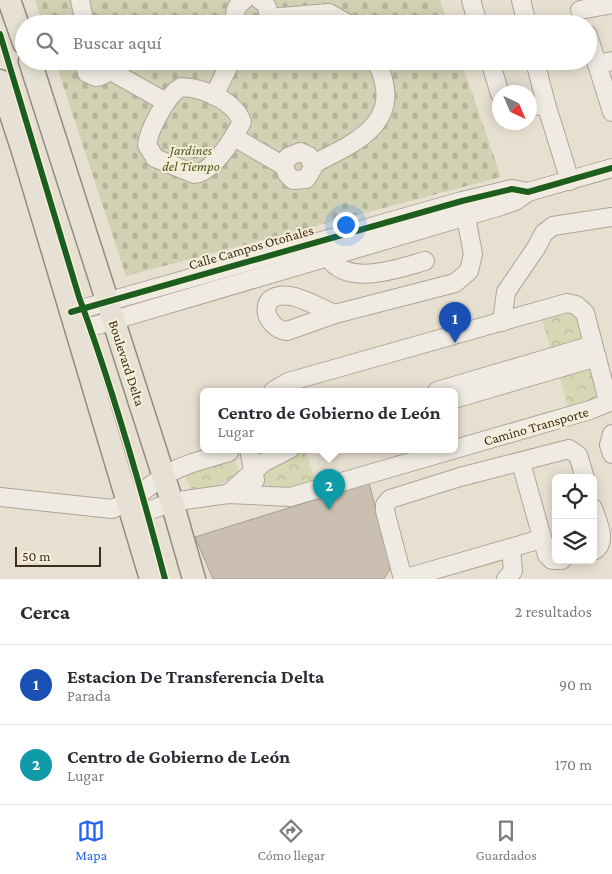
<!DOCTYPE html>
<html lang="es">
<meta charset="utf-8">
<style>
:root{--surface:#fff;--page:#f2f2f3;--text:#2b2b33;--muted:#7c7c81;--line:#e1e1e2;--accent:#2563eb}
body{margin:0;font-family:"Crimson Pro",serif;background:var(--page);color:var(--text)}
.controls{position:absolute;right:15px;bottom:15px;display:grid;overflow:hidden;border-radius:8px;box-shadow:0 2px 12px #0003}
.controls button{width:45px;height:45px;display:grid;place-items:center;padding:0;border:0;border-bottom:1px solid var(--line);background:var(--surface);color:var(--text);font:25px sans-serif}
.compass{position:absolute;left:492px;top:85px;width:45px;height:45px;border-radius:50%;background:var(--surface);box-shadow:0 2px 12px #0003;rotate:136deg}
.scale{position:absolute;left:15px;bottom:12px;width:86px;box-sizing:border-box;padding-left:5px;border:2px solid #3d2e20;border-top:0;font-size:14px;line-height:18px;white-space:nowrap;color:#3d2e20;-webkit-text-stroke:4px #f7eed8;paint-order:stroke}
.you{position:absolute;left:345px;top:224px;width:18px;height:18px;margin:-12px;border:4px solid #fff;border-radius:50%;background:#1a73e8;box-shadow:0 0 0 8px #1a73e833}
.badge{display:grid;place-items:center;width:32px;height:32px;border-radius:50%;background:var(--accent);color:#fff;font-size:16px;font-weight:700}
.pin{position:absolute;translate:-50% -41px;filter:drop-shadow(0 1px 2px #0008)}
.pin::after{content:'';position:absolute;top:26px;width:18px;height:15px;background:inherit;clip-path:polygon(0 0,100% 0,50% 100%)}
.popup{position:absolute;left:200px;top:388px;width:258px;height:65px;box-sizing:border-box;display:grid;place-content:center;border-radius:8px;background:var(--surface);filter:drop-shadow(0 1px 4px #0005);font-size:16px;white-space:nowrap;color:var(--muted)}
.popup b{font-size:19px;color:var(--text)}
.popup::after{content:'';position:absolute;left:50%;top:100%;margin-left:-10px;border:10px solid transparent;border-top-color:var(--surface)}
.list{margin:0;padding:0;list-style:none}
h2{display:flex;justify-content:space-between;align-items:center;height:65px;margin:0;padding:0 20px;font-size:21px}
h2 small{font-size:16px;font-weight:400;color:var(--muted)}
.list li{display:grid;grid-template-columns:32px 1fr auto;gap:15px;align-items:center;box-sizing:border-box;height:80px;padding:0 20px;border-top:1px solid var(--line)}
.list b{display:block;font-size:19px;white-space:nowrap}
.list p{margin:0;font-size:16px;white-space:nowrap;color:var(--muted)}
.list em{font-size:16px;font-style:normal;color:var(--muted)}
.icon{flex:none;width:28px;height:28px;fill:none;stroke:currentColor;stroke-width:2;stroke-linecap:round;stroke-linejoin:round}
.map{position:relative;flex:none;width:612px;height:579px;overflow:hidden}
.search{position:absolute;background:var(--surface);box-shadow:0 2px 12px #0003;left:15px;right:15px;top:15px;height:55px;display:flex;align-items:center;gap:12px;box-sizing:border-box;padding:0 18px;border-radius:28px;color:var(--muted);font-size:19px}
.sheet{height:225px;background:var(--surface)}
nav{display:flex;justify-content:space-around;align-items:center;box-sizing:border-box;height:70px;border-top:1px solid var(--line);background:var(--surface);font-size:14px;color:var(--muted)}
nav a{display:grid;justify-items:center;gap:2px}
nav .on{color:var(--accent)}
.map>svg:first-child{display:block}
.cemetery{fill:url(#cemetery-stones)}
.park{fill:url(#park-crowns)}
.building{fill:#cbbfb2;stroke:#a89c90}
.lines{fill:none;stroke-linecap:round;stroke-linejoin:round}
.minor-casing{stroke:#ada599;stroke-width:20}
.major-casing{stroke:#928b80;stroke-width:25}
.minor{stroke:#efebe3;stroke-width:18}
.major{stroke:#e6e1d4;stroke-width:22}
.cycleway-casing{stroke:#f7eed8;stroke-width:9}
.cycleway{stroke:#1b5e20;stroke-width:6}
.labels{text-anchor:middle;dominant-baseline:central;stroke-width:4;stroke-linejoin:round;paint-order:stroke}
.park-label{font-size:14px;font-style:italic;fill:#4d5a26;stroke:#f7eed8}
.street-label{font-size:14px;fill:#3d2e20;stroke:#f7eed8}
</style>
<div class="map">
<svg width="612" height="579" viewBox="0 0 612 579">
<defs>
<pattern id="cemetery-stones" width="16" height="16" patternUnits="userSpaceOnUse" patternTransform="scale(1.25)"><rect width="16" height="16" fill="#d1d1b3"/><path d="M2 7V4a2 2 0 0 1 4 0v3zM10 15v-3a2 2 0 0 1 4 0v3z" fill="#b4b49a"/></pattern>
<pattern id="park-crowns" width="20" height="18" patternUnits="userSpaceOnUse" patternTransform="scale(1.25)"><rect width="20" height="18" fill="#d6d7b3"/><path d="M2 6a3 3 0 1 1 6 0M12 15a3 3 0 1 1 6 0" fill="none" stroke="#b9b99a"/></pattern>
</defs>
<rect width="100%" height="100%" fill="#e7e0d1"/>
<!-- cemetery -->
<g class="cemetery">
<path d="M35,0h405l8,24h-405z"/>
<path d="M55,61h406l40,116 -375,99z"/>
</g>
<!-- park -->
<g class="park">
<path d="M569,310l11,10 4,24 -33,8 -9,-33z"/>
<path d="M591,366l7,16v17l-30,9 -9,-34z"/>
<path d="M305,449l11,35c-25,5 -40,15 -60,-6l23,-22z"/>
<path d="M234,458l6,16 -25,13 -21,8 -12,-24z"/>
</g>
<!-- building -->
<path class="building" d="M369,483l22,84 -7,12h-171l-18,-42z"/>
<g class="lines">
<!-- minor casing -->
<g class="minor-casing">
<g id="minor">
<path d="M80,0l5,24"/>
<path d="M260,0c9,5 10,14 6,24"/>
<path d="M471,0l7,24"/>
<path d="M521,0l6,24"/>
<path d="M580,10l32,-6"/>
<path d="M268,18l61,-5 19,11"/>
<path d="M237,24c-4,-10 -2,-18 7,-24"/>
<path d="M588,35l24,77"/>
<path d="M84,61l3,12 9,4c9,-1 15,-6 14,-16"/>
<path d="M490,61l10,33"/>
<path d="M535,61l11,43 24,77"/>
<path d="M597,64l15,-3"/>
<path d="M109,70l57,32"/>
<path d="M181,87c22,1 53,13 61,35 -8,15 -29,51 -48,52l-39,-16 -8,-13c2,-16 20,-50 34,-58z"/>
<path d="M214,96l17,-35"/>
<path d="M530,107l16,-3"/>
<path d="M234,137l50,29 3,8 6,6 13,-1 7,-11 -4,-12 -9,-4 -12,5 -4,9"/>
<path d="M313,164c47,-23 93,-44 63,-103"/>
<path d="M325,250c14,40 72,19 100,11"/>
<path d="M71,312l391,-111 50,-12 16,3 84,-24"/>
<path d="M335,314c-17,-6 -48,-28 -65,-14 -10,12 3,30 17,31l48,-17 120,-31 14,-12 4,-17 -9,-47"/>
<path d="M502,322l4,-30 30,-44 8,-15 9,-7 59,-9"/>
<path d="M77,331l424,-125 14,-5 13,-9"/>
<path d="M273,391l15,-9 279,-79 9,2 9,8 22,84 -1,5"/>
<path d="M437,391l156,-46"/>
<path d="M454,399l143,-42"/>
<path d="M612,434l-3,11 3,9"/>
<path d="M249,449l6,31"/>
<path d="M521,463l26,92 5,5h10"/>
<path d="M228,494l36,-32 26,-13"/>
<path d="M0,497l112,12c21,-7 33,-21 52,-33 19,-12 43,-17 65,-24l1,-3"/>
<path d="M593,508c4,13 16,34 0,43"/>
<path d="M132,517l40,-15 56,-8 62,3 300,-87 22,-9"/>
<path d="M403,579l-18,-68v-6l5,-6 70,-22 109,-28 9,6 7,23"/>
<path d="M403,579l138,-40"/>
<path d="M506,579l7,-8 -2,-23"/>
</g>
</g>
<!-- major casing -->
<g class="major-casing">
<g id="major">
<path d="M9,0l15,43"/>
<path d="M30,61l142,441 22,77"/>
<path d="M0,81l23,70 128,428"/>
</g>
</g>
<!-- minor -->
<use href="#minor" class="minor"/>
<!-- major -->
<use href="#major" class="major"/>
<!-- cycleway casing -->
<g class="cycleway-casing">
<g id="cycleway">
<path d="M0,34l79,263c34,92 61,187 86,282"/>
<path d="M71,312l391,-111 50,-12 16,3 84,-24"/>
</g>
</g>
<!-- cycleway -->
<use href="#cycleway" class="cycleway"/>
</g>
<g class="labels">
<!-- park labels -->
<g class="park-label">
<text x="191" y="150">Jardines<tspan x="191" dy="16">del Tiempo</tspan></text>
</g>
<!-- street labels -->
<g class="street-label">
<text transform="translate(251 247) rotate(-16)">Calle Campos Otoñales</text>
<text transform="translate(127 363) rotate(72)">Boulevard Delta</text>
<text transform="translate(536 426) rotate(-16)">Camino Transporte</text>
</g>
</g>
</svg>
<div class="controls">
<button><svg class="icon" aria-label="locate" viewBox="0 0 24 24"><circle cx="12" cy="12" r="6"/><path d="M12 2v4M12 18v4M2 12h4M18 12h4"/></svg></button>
<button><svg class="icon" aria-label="layers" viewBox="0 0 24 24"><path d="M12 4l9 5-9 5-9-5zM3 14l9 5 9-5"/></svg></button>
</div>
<svg class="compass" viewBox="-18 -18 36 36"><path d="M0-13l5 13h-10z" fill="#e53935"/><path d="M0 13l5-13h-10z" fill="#7c7c81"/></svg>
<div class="scale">50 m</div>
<div class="you"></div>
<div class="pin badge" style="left:455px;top:343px;background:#1a4fb4">1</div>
<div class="pin badge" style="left:329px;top:510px;background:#0f9aa8">2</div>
<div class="popup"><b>Centro de Gobierno de León</b>Lugar</div>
<div class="search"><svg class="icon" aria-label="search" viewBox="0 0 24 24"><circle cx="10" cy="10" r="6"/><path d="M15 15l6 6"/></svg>Buscar aquí</div>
</div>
<section class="sheet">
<h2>Cerca<small>2 resultados</small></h2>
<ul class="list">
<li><span class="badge" style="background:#1a4fb4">1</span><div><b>Estacion De Transferencia Delta</b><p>Parada</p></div><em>90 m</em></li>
<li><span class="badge" style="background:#0f9aa8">2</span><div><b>Centro de Gobierno de León</b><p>Lugar</p></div><em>170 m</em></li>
</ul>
</section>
<nav>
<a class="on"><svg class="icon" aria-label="map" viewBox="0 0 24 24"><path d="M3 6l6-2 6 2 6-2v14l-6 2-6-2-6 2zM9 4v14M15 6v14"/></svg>Mapa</a>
<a><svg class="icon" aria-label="directions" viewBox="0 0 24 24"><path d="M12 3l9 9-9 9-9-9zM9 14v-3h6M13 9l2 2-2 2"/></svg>Cómo llegar</a>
<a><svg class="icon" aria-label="saved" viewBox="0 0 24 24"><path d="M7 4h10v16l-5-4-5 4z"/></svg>Guardados</a>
</nav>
